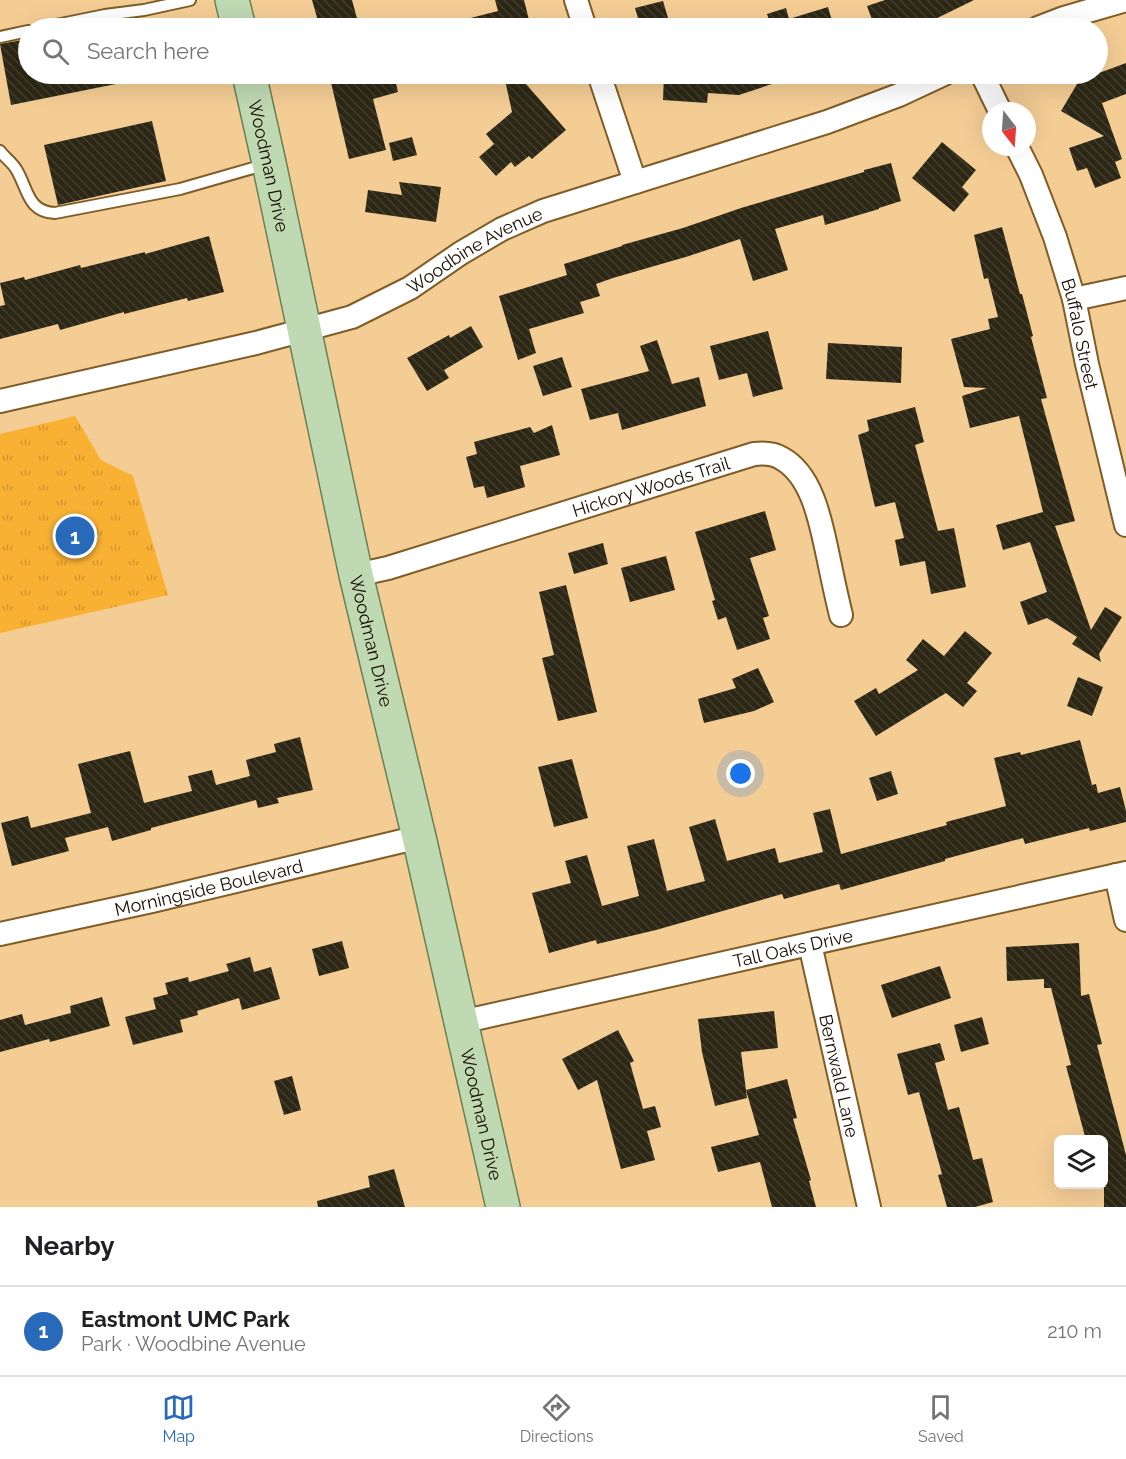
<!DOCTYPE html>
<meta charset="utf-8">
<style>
:root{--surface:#fff;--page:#f6f6f6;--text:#202124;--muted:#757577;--line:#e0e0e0;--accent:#2869ba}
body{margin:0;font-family:Raleway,sans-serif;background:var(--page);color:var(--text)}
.controls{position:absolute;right:18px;bottom:18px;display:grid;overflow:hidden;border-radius:9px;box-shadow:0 6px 24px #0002}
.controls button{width:54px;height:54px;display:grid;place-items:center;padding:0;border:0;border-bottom:2px solid var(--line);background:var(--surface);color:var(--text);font:30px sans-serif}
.compass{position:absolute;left:982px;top:102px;width:54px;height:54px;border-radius:50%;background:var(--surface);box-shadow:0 6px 24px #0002;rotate:163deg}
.you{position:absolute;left:741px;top:774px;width:21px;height:21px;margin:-15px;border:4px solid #fff;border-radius:50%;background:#1a73e8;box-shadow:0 0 0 9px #1a73e833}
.badge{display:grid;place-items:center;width:39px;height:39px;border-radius:50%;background:var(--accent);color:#fff;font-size:20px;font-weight:700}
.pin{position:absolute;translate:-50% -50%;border:3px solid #fff;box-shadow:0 2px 6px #0006}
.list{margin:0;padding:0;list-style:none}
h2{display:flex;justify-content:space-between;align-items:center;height:78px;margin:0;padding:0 24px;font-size:26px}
h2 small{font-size:20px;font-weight:400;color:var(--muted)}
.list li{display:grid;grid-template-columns:39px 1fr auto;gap:18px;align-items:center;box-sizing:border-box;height:90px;padding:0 24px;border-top:2px solid var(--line)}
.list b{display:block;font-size:22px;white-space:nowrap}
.list p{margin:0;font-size:20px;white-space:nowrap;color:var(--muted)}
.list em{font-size:20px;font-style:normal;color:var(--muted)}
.icon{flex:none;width:33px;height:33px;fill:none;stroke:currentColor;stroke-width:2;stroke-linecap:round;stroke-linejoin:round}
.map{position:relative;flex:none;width:1126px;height:1207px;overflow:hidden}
.search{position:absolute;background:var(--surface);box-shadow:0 6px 24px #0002;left:18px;right:18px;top:18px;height:66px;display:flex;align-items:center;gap:15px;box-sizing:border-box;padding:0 21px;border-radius:33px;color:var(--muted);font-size:22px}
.sheet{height:168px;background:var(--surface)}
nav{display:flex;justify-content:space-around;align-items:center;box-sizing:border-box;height:84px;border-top:2px solid var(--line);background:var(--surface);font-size:16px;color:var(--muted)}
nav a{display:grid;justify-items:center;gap:3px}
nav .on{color:var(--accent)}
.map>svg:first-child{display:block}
.park{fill:url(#park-tufts)}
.building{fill:url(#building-back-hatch)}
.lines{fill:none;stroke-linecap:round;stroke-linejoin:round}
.service-casing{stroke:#7f5d27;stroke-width:14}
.minor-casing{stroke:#7f5d27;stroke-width:26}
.primary-casing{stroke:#6a8154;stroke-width:36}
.service{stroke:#fff;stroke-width:10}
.minor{stroke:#fff;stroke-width:22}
.primary{stroke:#bfd9b3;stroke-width:33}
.labels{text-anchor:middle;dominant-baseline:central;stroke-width:6;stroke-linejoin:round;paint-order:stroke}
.street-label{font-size:18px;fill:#190c00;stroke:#f4cd95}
</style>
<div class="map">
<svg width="1126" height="1207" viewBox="0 0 1126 1207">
<defs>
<pattern id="park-tufts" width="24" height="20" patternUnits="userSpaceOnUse" patternTransform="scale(1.5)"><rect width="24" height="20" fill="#f9b134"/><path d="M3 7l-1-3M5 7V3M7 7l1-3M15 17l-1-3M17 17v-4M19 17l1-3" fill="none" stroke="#d5972c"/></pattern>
<pattern id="building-back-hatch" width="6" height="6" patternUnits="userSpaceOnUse" patternTransform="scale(1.5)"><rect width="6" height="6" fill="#2d2815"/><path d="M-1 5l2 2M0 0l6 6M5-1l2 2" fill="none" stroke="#423d2d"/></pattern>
</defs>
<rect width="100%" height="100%" fill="#f4cd95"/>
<!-- park -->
<path class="park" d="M75,416l26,44 32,16 35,119 -168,38v-199z"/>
<!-- building -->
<g class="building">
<path d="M312,0h40l6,22 -25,6h-13z"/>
<path d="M495,0h29l7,28h-75l-1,-6 43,-11z"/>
<path d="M885,0h89l-57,28h-42l-8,-22z"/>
<path d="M663,1l8,27h-30l-6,-20z"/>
<path d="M828,7l6,21h-62l-5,-14 19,-6 3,11z"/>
<path d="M28,39v35h97l1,8 -115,23 -11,-61z"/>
<path d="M1126,63v31l-24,9 20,56 -7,3 6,16 -26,10 -8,-20 -10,3 -8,-23 35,-12 -43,-25 22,-37 8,2z"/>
<path d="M329,74h39l2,8 24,-7 4,17 -25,7 13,51 -37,9z"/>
<path d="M664,74h129v3l-54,18 -31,-2 -1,10 -44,-3z"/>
<path d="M520,77l46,53 -34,29 -3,-3 -14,11 -4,-5 -15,14 -17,-19 15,-13 -8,-10 26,-22 -7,-32z"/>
<path d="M152,121l14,60 -108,24 -14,-60z"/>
<path d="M412,137l5,18 -24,6 -4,-18z"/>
<path d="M942,142l34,28 -14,17 7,7 -15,18 -42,-34z"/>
<path d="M891,163l10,38 -22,7v1l-54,16 -2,-10 -48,14 13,41 -35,11 -13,-42 -51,17 -76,22 -17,6 4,12 -20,6 4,11 -55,16 7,24 -18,7 -19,-64 68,-21 -3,-11 58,-18v-1l61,-17 58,-20 123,-36v-2z"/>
<path d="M399,182l42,5 -5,35 -71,-10 3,-22 34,5z"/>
<path d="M1002,227l18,67h2l11,42 -2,1 16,61 -6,1 34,122 -20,5 36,104 14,-23 17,10 -23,37 2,8 -29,-18 5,-7 -30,-19 -19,7 -8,-23 27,-10 -17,-50 -27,8 -7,-25 47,-13 -24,-96 -49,12 -8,-32 25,-8 -23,-1 -13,-48 39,-10 -2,-10 10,-2 -10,-39 -4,1 -10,-44z"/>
<path d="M209,236l15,56 -36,9 -1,-3 -63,16v-2l-64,18 -2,-6 -58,15v-33l5,-1 -5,-22 24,-6 1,3 55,-15 1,3 64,-16v2z"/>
<path d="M471,326l12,21 -39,23 5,8 -22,13 -20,-33 42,-23 1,3z"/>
<path d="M768,331l15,58 -30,8 -6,-24 -28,7 -9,-34z"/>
<path d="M657,340l15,44 27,-7 7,29 -84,24 -4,-17 -28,7 -9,-31 68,-18 -9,-25z"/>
<path d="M828,343l74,4 -1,36 -75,-4z"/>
<path d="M562,357l10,30 -29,9 -10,-30z"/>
<path d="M915,407l9,35 -9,3 23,86 16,-3 12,59 -35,7 -6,-33 -25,5 -5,-26 9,-2 -9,-36 -20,5 -17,-72 11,-4 -2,-11z"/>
<path d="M552,425l8,30 -40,11 5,21 -38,11 -3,-12 -10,2 -8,-31 11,-3 -3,-12 56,-15 4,6z"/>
<path d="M765,511l11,39 -26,8 19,58 -6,2 7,21 -33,11 -11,-33 -8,3 -6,-19 3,-1 -20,-68z"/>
<path d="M603,543l5,21 -34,10 -6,-21z"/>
<path d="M666,556l9,34 -45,12 -9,-34z"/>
<path d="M566,585l31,127 -39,9 -16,-63 12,-3 -15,-63z"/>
<path d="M965,631l27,22 -25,30 10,8 -14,16 -17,-14 -70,43 -22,-35 22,-13 3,6 39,-24 -12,-10 17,-21 21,17z"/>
<path d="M758,668l16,34 -20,9 -50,12 -6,-24 38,-11 -4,-9z"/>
<path d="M1078,677l25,10 -11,29 -25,-10z"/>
<path d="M300,737l13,53 -36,8 2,5 -21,5 -2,-8 -105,28v2l-39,11 -4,-14 -43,11 4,13 -57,15 -11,-43 27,-7 3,12 60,-15 -13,-49 52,-13 14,52 48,-12 -4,-15 24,-6 4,15 34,-9 -4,-16 30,-8 -2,-8z"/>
<path d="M1080,740l12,45 4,-1 2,9 22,-6 6,24v11l-36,9 -1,-3 -64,16 -2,-6 -78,21v2l-104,29 -2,-6 -55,15 -2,-5 -126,36 -59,14 -1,-4 -47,13 -17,-60 39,-10 -6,-22 22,-6 15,51 37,-10 -12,-50 27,-7 13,52 38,-10 -16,-54 26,-8 12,42 48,-13 4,15 44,-11 -10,-39 17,-4 11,45 106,-29 -1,-3 60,-16 -12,-48 26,-6 1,3z"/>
<path d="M572,759l16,59 -34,9 -16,-60z"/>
<path d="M891,771l7,23 -21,7 -8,-23z"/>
<path d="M342,941l7,27 -30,8 -7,-27z"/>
<path d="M1079,943l2,53 8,-2 13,50 -5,1 29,110v52h-22v-67h-18l-20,-74 5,-1 -20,-77h-7v-9l-37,2 -1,-34z"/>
<path d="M250,957l4,15 17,-5 9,32 -38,11 -3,-12 -42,13 1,4 -18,5 3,12 -50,13 -8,-28 31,-8 -3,-11 15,-4 -3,-11 23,-6 1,5 40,-11 -3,-7z"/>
<path d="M940,966l11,32 -59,20 -11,-33z"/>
<path d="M102,997l8,29 -60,16 -1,-3 -49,13v-32l22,-6 3,11 46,-12 -1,-7z"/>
<path d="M774,1011l4,37 -37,4 6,46 -32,8 -13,-54 -4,-33z"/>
<path d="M982,1017l7,27 -28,8 -7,-27z"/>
<path d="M618,1030l16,31 -4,2 13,46 12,-3 6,21 -14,4 8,29 -34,9 -24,-89 -19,10 -16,-31z"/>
<path d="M940,1043l5,17 -10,3 13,47 11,-3 14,53 9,-2 11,44 -18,5h-28l-9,-32 4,-1 -23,-82 -11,3 -11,-41z"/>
<path d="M292,1076l9,34 -17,5 -10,-34z"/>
<path d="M787,1079l10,39 -4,1 18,61 -2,1 7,26h-44l-12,-45 -42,10 -7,-25 48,-12 -13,-45z"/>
<path d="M394,1169l11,38h-87l-1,-6 53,-14 -2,-11z"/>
</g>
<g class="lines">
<!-- service casing -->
<g class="service-casing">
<g id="service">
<path d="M41,28l64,-13 39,-5 46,-10"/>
<path d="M0,37l28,-6"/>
<path d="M0,151c5,7 12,11 16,18 12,19 11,43 39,44l125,-24 87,-25"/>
</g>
</g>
<!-- minor casing -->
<g class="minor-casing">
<g id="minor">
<path d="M576,0l9,28"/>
<path d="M1038,28l26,-10 62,-18"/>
<path d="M599,74l36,108"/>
<path d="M982,74l18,37"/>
<path id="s1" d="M1017,147l14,28 24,62 19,62 13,65 39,161"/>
<path d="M1074,299l52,-11"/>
<path id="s2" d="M0,401l256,-58 96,-26 58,-29 51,-35 41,-24 41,-18 284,-89 72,-27 45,-21"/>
<path id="s3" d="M356,575l32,-7 366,-114c9,-1 19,-1 27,4 32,17 40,66 47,98 4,19 8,39 13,59"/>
<path d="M1116,875l10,45"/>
<path id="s4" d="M0,934l152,-33 267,-64"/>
<path id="s5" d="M810,944l59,263"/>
<path id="s6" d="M461,1022l665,-149"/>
</g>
</g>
<!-- primary casing -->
<g class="primary-casing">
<g id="primary">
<path d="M232,0l7,28"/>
<path id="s7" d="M249,74l20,89 87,412 63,262 84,370"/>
</g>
</g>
<!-- service -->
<use href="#service" class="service"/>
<!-- minor -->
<use href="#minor" class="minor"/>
<!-- primary -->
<use href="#primary" class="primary"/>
</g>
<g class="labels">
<!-- street labels -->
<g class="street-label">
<text stroke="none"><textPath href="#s7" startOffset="94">Woodman Drive</textPath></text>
<text stroke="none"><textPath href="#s2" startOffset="502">Woodbine Avenue</textPath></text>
<text stroke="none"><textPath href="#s1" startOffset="198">Buffalo Street</textPath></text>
<text stroke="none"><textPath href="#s3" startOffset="308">Hickory Woods Trail</textPath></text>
<text stroke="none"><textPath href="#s7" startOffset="580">Woodman Drive</textPath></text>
<text stroke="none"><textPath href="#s4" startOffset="214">Morningside Boulevard</textPath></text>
<text stroke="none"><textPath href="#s6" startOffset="340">Tall Oaks Drive</textPath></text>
<text stroke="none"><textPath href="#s5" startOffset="135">Bernwald Lane</textPath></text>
<text stroke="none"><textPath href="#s7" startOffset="1066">Woodman Drive</textPath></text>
</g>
</g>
</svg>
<div class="controls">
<button><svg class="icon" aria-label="layers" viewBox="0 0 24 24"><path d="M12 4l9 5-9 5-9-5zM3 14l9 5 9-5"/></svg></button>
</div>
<svg class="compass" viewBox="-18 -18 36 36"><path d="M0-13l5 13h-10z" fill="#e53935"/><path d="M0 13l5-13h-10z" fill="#757577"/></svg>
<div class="you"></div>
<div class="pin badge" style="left:75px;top:536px">1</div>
<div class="search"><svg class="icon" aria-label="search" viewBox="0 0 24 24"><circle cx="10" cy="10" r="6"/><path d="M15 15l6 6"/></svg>Search here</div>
</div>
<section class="sheet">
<h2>Nearby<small></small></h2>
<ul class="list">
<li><span class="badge">1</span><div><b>Eastmont UMC Park</b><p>Park · Woodbine Avenue</p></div><em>210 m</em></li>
</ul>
</section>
<nav>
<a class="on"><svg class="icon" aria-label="map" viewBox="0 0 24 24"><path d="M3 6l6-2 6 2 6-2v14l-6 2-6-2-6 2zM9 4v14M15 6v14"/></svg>Map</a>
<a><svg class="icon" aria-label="directions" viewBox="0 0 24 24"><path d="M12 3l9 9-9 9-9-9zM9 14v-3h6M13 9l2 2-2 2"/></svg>Directions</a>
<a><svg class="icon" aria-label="saved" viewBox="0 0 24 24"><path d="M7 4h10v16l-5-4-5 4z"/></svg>Saved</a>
</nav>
